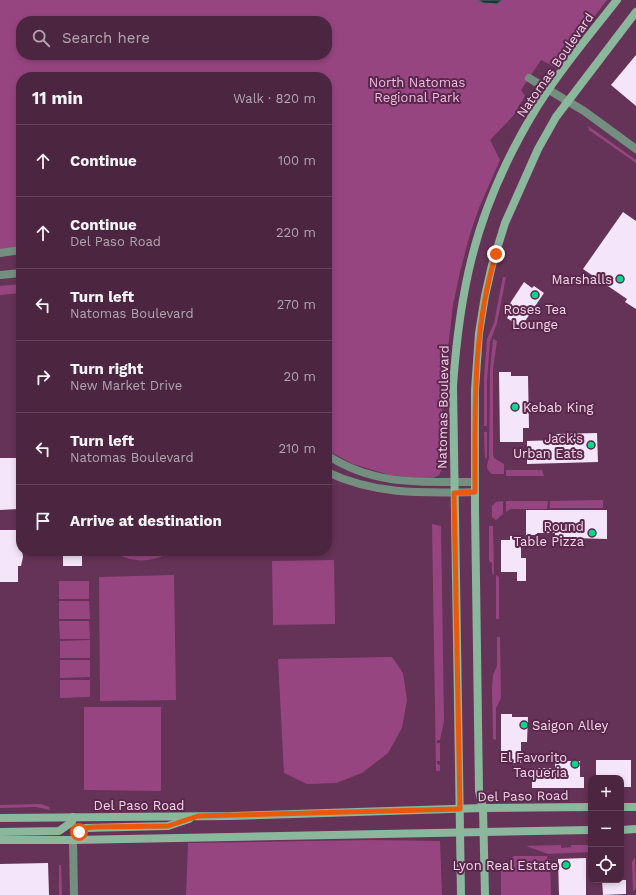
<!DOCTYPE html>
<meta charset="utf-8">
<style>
:root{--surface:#4c2641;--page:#532e48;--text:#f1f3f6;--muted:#b2a5b1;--line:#63435a}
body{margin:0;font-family:"Work Sans",sans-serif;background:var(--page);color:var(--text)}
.controls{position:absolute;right:12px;bottom:12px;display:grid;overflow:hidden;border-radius:8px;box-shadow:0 2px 6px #0003}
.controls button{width:36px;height:36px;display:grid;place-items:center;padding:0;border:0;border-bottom:1px solid var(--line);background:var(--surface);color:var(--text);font:20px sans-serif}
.stop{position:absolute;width:12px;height:12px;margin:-9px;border:3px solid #ea580c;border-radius:50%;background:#fff}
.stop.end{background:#ea580c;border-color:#fff;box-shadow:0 1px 4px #0008}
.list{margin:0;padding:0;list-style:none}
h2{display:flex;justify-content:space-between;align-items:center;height:52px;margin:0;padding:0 16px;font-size:17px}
h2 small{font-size:13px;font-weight:400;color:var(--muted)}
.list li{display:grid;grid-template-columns:26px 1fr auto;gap:12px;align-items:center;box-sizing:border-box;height:72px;padding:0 16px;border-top:1px solid var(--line)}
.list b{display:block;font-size:15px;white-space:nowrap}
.list p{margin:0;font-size:13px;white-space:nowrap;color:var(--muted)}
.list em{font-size:13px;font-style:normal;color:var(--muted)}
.icon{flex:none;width:22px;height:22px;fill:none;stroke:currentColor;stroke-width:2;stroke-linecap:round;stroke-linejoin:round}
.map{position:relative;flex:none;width:636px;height:895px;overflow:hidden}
.search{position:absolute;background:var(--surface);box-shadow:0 2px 6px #0003;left:16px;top:16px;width:316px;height:44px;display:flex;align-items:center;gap:10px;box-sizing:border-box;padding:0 14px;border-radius:16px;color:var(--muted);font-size:15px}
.panel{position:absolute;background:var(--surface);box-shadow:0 2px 6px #0003;left:16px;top:72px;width:316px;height:484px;border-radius:16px}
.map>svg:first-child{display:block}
.green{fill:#974581;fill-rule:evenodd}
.water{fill:#1b333a;stroke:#5c646f}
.building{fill:#f5e5fa}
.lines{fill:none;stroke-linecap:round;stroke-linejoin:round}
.minor{stroke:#748f7f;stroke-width:8}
.tertiary{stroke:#748f7f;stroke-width:8}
.secondary{stroke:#8bb79d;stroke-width:8}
.route{stroke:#ea580c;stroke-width:5}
.poi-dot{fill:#00d98c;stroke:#5a284c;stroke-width:1.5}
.labels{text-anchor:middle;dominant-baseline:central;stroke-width:4;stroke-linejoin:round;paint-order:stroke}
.street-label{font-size:13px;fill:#f5d5ea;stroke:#5a284c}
.park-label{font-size:13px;fill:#f1bbe0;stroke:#5a284c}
.poi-label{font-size:13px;fill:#f5d5ea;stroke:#5a284c;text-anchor:end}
</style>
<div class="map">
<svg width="636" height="895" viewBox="0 0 636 895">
<rect width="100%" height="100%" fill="#653357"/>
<!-- green -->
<g class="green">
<path d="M0,0h607l-52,67 -14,-7 -20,30 4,6 -12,20 -23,24 10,20 -21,48 -9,26 -10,38 -7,33 -6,52 -2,36 -3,19v57l-3,6 -6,3h-17l-26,-3 -37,-11 -26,-14v-373h-306v170l-21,3zM21,21h306v34h-306z"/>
<path d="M588,126l48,34v3l-47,-33z"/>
<path d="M503,277h3l-9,46 -7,19 -3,39v45h-3v-48l3,-39 7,-16z"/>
<path d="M21,284v9l-21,2v-9z"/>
<path d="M493,339l4,2 -4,28v85l1,4 10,6v10h-12c-6,-4 -6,-9 -3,-15l1,-88z"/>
<path d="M484,432h3v25l-2,2z"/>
<path d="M506,470h36l2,6h-38z"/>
<path d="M603,500v8h-53v-7z"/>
<path d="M503,501v13l-7,6 -4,-3v-11l4,-4z"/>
<path d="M506,501h42l-1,8h-36l-5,3z"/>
<path d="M432,524l9,2 3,195 -4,19h-3v3h3v18h-3v3l3,1v6h-4z"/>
<path d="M489,526h4l1,49 -2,-2v-10l-3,-2z"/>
<path d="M112,551h60c-19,12 -41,13 -60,0z"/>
<path d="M334,560l1,64 -62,1 -1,-64z"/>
<path d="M174,575l2,125 -76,1 -1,-124z"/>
<path d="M496,575l3,2v42h-3z"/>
<rect x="59" y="581" width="30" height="18"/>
<path d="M59,601h30l1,18h-31z"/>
<path d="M59,621h30l1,18h-30z"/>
<path d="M497,637h3l1,61 -5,10v32l-3,-1v-3l-1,-48 1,-13 4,-9z"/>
<path d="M90,640v18h-30v-17z"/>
<path d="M392,657l11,16 4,27 -5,28 -14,25 -26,20 -26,10 -29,1 -23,-11 -6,-114z"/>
<path d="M60,660h30v17l-30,1z"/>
<path d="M60,680h30v17l-30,1z"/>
<path d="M84,707h77v84l-77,-1z"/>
<path d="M41,804l8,3 1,3 -14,-3 -36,1v-3z"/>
<path d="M370,840l70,1 2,54h-256l2,-52z"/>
<path d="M561,845v3l10,-1v-2h20v7l-43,2 -22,-8z"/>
<path d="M514,856h33v3h3l1,36h-50v-25z"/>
<path d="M635,857l1,32 -3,2 -1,-29z"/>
<path d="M59,865h2l1,30h-3z"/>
</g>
<!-- water -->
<path class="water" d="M478,0h24l-5,4 -14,-1z"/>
<!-- building -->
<g class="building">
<path d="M636,55v51l-25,-21z"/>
<path d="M623,212l13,9v88l-11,-7 2,-3 -44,-30z"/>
<path d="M524,282l8,6 2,-2 10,7 -23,34 -14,-9 4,-7 -4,-3z"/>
<path d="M499,372h12v4h17l1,52h-6v14h-23z"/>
<path d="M597,433l1,29 -71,2v-23l29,-1v-6z"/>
<path d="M0,458h17l1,13 2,1 1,5 -1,17h-3l1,15 -18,1z"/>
<path d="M526,510h81v29l-35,-1v2h-17v-7h-18v2h-11z"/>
<path d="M0,530h18l1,13 2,1v7h1l1,6 -2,9h-3v16h-18z"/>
<path d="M510,536h11v22h5v23h-9v-9h-16v-32h9z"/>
<rect x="63" y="556" width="19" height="10"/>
<path d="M501,714h11v3h16l-1,25h-6v21h-20z"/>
<path d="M596,760h35v27h-10v-9h-25z"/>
<path d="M555,761h25v16h4v11h-52v-20h23z"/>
<path d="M586,858v37h-27l-1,-36z"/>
<path d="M48,863l1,32h-49v-31z"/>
<path d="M602,880h24v14l-23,1z"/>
</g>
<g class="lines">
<!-- minor -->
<g class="minor">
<path d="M0,253l21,-3"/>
<path d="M0,275l21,-2"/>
<path d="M327,455c47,31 95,27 148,27"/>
<path d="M327,472c48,23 96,21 148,20"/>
<path d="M73,840l1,55"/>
</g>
<!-- tertiary -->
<path class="tertiary" d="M529,78l55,33 52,38"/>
<!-- secondary -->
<g class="secondary">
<path d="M621,807h15"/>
<path d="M0,818l231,-2 252,-8 108,-1"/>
<path d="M621,830l15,-1"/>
<path d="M0,832l59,-1 13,-9 1,-5"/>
<path d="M0,840h73l518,-10"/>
<path d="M73,840l6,-8 6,-4 83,-2 21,-7"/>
<path d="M461,895l-8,-509c3,-43 8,-86 19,-129 13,-52 37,-104 65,-150 23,-37 53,-73 80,-107"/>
<path d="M485,895l-2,-87 -4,-17 -4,-282v-119l4,-57 6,-37 7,-31 13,-42 33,-74 18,-32 80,-105"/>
</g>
</g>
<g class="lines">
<!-- route -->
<path class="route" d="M79,832l6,-4 9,-1 74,-1 30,-10 262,-7 -6,-316 21,-1c0,-80 -3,-161 21,-238"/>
</g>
<!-- markers -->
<g class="poi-dot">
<circle cx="620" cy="279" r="4"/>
<circle cx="535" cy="295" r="4"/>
<circle cx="515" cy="407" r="4"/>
<circle cx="591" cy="445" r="4"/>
<circle cx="592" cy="533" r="4"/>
<circle cx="524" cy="725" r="4"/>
<circle cx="575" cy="764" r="4"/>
<circle cx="566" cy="865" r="4"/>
</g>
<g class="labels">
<!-- street labels -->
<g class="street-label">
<text transform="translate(555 65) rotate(-55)">Natomas Boulevard</text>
<text transform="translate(443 407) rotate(-89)">Natomas Boulevard</text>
<text transform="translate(523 796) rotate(-1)">Del Paso Road</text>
<text x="139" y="805">Del Paso Road</text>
</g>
<!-- park labels -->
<g class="park-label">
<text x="417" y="82">North Natomas<tspan x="417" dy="15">Regional Park</tspan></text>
</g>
<!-- poi labels -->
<g class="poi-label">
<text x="612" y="279">Marshalls</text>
<text x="535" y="309" text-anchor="middle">Roses Tea<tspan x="535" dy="15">Lounge</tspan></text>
<text x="523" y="407" text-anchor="start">Kebab King</text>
<text x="583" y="438">Jack's<tspan x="583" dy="15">Urban Eats</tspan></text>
<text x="584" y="526">Round<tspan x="584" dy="15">Table Pizza</tspan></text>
<text x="532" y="725" text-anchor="start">Saigon Alley</text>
<text x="567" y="757">El Favorito<tspan x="567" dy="15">Taqueria</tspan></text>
<text x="558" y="865">Lyon Real Estate</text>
</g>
</g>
</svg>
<div class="controls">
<button>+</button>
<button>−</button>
<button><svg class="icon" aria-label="locate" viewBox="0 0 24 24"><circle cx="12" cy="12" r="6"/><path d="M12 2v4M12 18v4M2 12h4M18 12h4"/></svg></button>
</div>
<div class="stop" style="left:79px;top:832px"></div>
<div class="stop end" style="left:496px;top:254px"></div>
<div class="search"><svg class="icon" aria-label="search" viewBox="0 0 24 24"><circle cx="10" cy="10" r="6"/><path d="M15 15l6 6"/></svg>Search here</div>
<section class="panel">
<h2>11 min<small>Walk · 820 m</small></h2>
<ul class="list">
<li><svg class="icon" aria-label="ahead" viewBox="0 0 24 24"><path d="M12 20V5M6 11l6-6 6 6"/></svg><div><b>Continue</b></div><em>100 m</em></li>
<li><svg class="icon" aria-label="ahead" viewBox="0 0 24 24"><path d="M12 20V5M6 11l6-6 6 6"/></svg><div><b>Continue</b><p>Del Paso Road</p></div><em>220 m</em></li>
<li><svg class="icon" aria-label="left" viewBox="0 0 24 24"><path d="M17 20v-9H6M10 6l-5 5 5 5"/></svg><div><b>Turn left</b><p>Natomas Boulevard</p></div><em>270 m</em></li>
<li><svg class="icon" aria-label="right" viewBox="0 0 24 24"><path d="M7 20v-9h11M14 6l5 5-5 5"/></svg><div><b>Turn right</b><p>New Market Drive</p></div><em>20 m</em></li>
<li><svg class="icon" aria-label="left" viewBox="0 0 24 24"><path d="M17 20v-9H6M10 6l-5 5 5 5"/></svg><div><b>Turn left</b><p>Natomas Boulevard</p></div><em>210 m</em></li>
<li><svg class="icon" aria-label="arrive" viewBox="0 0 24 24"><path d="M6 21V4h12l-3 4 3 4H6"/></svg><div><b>Arrive at destination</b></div></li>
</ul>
</section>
</div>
